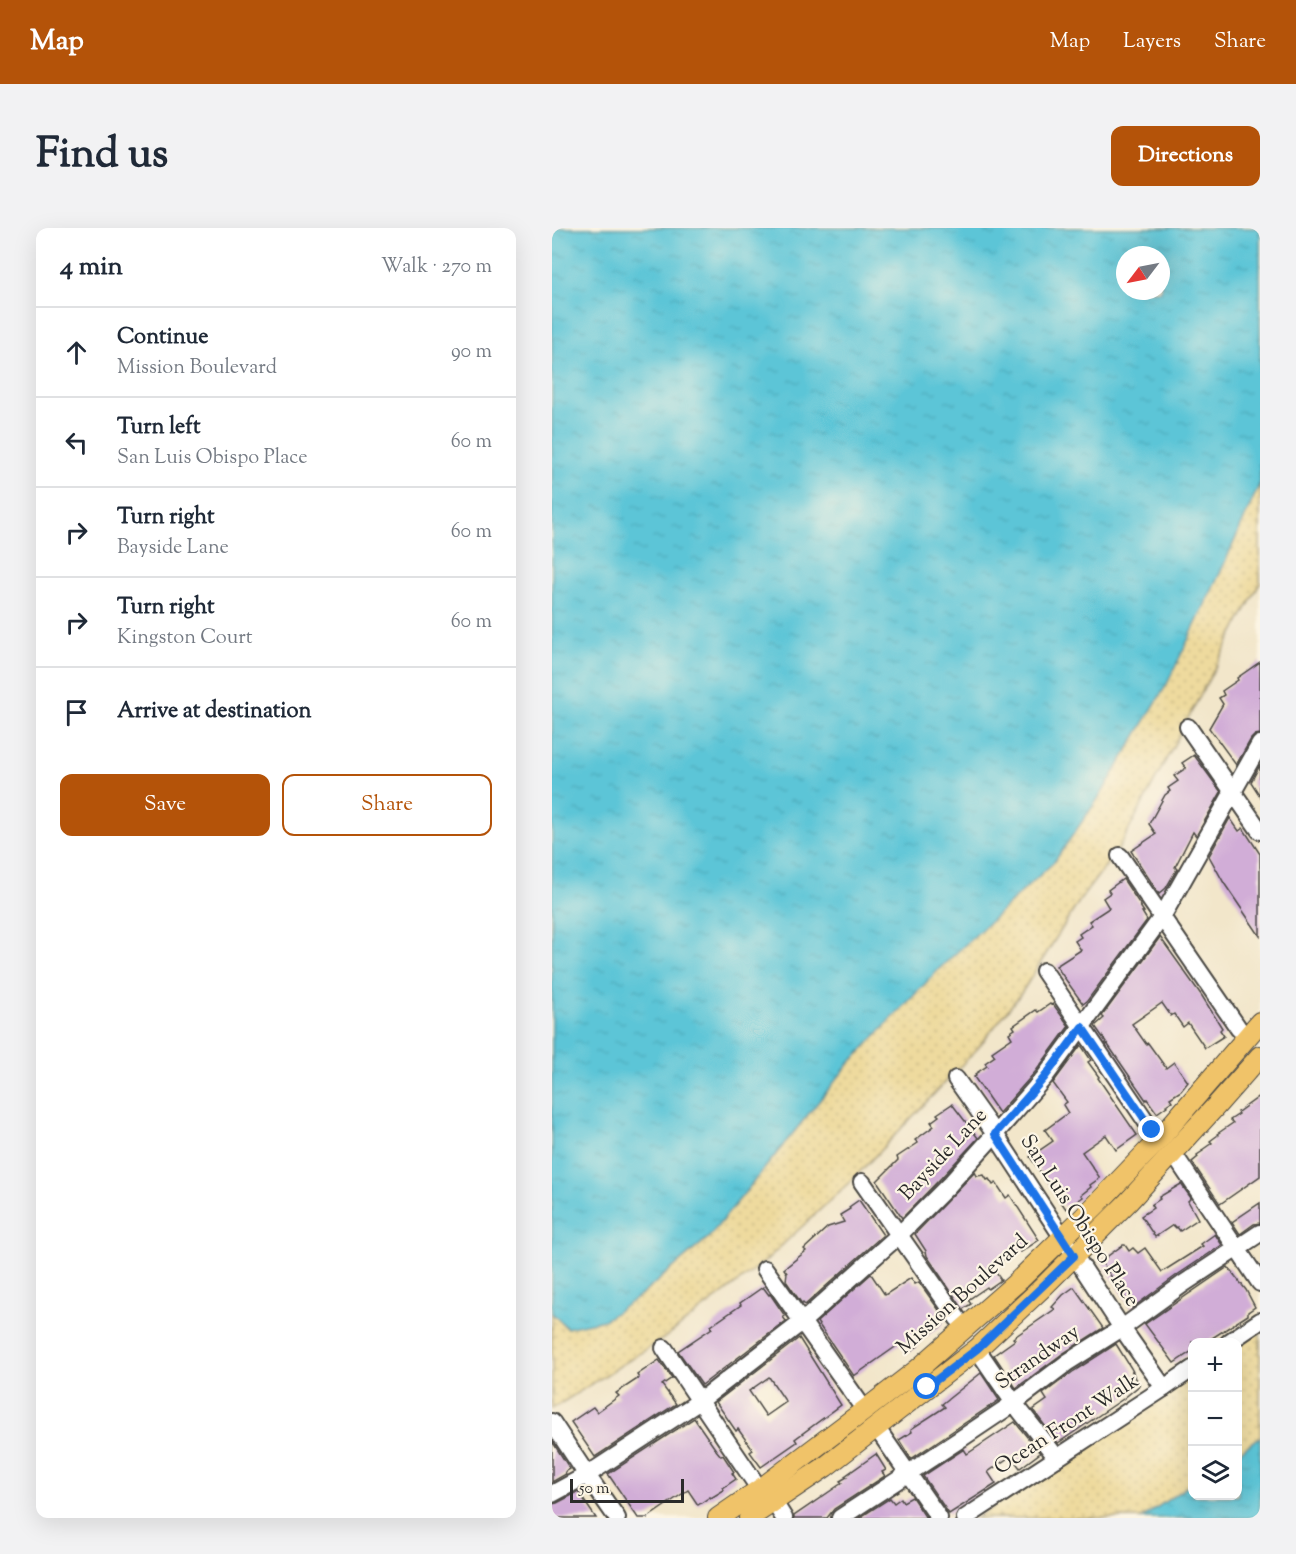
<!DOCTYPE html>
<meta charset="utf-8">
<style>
:root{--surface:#fff;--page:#f2f2f3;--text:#1f2937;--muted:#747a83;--line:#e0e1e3;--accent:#b45309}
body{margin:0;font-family:"Sorts Mill Goudy",serif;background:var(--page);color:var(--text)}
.controls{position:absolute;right:18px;bottom:18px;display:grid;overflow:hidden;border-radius:12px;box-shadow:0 6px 24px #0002}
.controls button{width:54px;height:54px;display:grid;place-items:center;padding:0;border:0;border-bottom:2px solid var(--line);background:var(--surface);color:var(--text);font:30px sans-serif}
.compass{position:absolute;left:564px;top:18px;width:54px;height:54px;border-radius:50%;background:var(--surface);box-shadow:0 6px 24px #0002;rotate:238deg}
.scale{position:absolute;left:18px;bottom:15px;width:114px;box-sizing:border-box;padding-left:6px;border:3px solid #2b2b2b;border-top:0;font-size:16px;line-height:21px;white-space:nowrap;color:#2b2b2b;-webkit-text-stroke:4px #fcf5e5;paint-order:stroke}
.stop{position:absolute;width:18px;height:18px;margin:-14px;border:4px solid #1a73e8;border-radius:50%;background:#fff}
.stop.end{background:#1a73e8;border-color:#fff;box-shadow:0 2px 6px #0008}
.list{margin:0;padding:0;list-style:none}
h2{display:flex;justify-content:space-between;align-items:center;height:78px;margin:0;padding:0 24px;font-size:26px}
h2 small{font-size:20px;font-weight:400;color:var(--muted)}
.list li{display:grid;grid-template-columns:39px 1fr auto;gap:18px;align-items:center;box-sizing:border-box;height:90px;padding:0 24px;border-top:2px solid var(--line)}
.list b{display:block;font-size:22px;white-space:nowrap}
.list p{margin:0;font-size:20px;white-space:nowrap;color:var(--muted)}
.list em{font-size:20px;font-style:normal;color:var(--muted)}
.actions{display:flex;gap:12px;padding:18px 24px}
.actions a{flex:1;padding:14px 0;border:2px solid var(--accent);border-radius:12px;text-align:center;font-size:21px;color:var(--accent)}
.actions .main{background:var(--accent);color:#fff}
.icon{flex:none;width:33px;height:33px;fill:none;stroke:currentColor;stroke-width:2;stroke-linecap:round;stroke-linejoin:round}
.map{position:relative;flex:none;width:708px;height:1290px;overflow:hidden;border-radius:12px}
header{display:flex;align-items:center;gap:36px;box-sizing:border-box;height:84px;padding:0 30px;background:var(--accent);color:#fff}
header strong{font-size:28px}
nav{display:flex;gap:33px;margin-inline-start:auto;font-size:21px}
.intro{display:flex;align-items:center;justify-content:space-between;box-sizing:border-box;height:144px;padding:0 36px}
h1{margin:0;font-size:42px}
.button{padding:15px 27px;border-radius:12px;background:var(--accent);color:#fff;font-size:21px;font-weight:700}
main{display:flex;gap:36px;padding:0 36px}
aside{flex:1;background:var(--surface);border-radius:12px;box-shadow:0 6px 24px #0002}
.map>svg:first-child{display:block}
.sand{fill:url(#sand-dots);stroke:#8c8264;stroke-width:1.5}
.water{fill:url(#water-ripples);stroke:#437881;stroke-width:1.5;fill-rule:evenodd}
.building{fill:#d1add7;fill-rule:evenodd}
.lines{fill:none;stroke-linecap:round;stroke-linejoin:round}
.minor-casing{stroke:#494743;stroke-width:20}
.major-casing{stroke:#494743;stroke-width:22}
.minor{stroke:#fff;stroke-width:16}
.major{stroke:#f0c369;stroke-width:20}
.route{stroke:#1a73e8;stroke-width:8}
.labels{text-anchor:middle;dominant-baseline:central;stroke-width:4.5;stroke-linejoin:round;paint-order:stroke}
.street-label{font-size:21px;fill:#2b2b2b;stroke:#fcf5e5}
</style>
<header>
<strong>Map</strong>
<nav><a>Map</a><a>Layers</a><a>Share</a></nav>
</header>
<div class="intro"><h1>Find us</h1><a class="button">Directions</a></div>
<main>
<aside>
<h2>4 min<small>Walk · 270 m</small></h2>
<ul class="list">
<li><svg class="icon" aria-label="ahead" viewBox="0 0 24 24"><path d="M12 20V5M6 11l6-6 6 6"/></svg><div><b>Continue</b><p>Mission Boulevard</p></div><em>90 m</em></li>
<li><svg class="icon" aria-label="left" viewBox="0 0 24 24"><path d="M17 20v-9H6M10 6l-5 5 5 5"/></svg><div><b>Turn left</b><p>San Luis Obispo Place</p></div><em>60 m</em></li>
<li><svg class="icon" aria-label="right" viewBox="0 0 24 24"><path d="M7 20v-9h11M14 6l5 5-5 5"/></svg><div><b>Turn right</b><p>Bayside Lane</p></div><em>60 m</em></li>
<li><svg class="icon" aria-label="right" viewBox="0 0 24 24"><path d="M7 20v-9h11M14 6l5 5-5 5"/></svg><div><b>Turn right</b><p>Kingston Court</p></div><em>60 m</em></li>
<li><svg class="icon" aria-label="arrive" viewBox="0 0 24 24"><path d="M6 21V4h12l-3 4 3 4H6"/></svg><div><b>Arrive at destination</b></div></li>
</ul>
<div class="actions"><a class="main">Save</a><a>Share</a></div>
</aside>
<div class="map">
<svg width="708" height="1290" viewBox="0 0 708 1290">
<defs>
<pattern id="sand-dots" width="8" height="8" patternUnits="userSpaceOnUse" patternTransform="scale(1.5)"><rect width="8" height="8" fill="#eeda9e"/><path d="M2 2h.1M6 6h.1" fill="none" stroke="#cb8" stroke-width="1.8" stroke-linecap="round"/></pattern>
<pattern id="water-ripples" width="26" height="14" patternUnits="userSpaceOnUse" patternTransform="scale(1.5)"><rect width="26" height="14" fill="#5bc5d7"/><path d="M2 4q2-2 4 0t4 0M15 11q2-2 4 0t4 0" fill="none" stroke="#4fa9b9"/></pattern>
</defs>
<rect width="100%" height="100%" fill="#fcf5e5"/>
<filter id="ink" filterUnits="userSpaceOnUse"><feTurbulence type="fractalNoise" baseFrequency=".0167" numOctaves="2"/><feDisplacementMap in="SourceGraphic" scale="12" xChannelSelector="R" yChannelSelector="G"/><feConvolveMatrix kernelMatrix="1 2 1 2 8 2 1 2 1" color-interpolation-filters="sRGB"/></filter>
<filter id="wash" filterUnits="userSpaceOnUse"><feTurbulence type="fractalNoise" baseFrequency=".008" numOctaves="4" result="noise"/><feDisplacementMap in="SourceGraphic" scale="24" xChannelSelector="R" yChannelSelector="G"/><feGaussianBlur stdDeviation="1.35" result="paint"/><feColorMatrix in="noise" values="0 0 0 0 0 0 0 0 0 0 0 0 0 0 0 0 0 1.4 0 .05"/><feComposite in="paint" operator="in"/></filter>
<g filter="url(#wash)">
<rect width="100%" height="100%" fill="#f2e6ca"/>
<!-- sand -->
<g class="sand">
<path d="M708,234v121l-141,265 -39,52 -58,92 -45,57 -122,128 -93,87 -99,75 -111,70v-96l15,15 73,-32 69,-59z"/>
<path d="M708,1101v108l-22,16v-108z"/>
<path d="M640,1147v108l-50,35h-166z"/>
</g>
<!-- water -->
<g class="water">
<path d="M0,0h708v255l-38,86 -55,115 -65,109 -48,69 -114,106 -91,96 -140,173 -69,59 -36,24 -37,8 -15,-15zM573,27h36v36h-36z"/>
<path d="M708,1209v81h-118l50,-35v13h46v-43z"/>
</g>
<g id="blocks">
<!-- building -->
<g class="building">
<path d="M708,434v72l-5,1 -4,4 -15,26 -27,-37 14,-24 -4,-6 5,-3 -2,-4 16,-11 -1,-2z"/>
<path d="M642,527l27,37 -25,44 -3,-4 -18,35 2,2 -11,19 -7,6 -28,-43 25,-17 -7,-10 16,-29 5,-4 -2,-3 10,-7 -4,-5 12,-8 -4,-5z"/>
<path d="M708,537v31l-9,-14z"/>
<path d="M678,590l9,13 4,-3 17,26v82l-36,-53 -15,-27z"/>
<path d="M571,651l18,27h-1l4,6h-2l5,8 -60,81 -4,3 -27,-38 25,-16 -6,-9 6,-4 -2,-3 13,-9 -3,-4 20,-13 -6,-10 7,-5 -2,-3z"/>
<path d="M608,709l42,59 20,32 -2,2 4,6 -19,12 -17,-25 -5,4 -9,-13 -3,2 -9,-13 -30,21 14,20 2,-1 18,25 8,-6 14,20 -7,9 -11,7 2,3 -6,4 1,1 -10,7 -10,-14 -1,1 -51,-74 9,-8 -2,-2z"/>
<path d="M498,776l1,1 2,-1 16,22 -33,45 -37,42 -25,-36 2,-1 -1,-2 12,-8 -2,-3 10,-7 -3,-4 20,-14 -3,-5 6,-4 -2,-3 23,-16 2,2z"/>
<path d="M529,817l10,15 -3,2 11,15 -1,1 39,57 -21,15 -10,-15 -24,17 18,26 -10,7 1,2 -10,8 2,2 -17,12 -36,-52 23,-16 -8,-11 23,-17 -5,-8 4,-3 -14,-19z"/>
<path d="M708,868v80l-40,28 -28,-42 6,-5 -1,-2 6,-4 -1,-1 10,-7 -2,-2 8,-6 -1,-1 16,-11 -3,-3 9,-6 -1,-2z"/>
<path d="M400,876l26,34 -37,40 -39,40 -25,-37 21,-21 -1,-3 21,-14 -3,-3 19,-14 -3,-4 8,-6 -2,-2z"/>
<path d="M423,944l2,4 7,-1 3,5 2,-1 4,6 3,-2 10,15 4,-3 29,45 -18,12 -2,-3 -27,18 9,13 -13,9 -1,-2 -19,13 3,4 -8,5 -36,-53 -1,-5 -11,-17z"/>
<path d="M629,956l10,14 -3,3 10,18 -18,12 -3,-4 -1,1 -3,-3 -18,12 -14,-21 12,-8 -2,-3 9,-6 -1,-2z"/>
<path d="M307,972l24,35 -78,70 -2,-2 -1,1 -16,-23 1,-8 -3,-4 22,-18 -2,-2 24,-22 16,-5 -4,-7 10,-6 -1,-2z"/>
<path d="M708,975v20l-6,1 -14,10 -8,-12z"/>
<path d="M663,1006l7,11 -45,30 -45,33 -31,-47 22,-16h2l4,6 4,-3 5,5 7,-5 17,24 41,-26 -2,-2z"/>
<path d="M676,1039l18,23 9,17 -7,5v3l-42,27h-14v9l-18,12 -29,-39z"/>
<path d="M319,1046l14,21 26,-17 4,6 4,-2 27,38 -4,3 1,2 -27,18 2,3 -11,7 -6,-10 -47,33 -37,-54z"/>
<path d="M211,1059l6,8 1,-1 15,22 -2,1 3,4 -84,64 -24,-34 34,-23 -1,-2 30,-21 -1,-2z"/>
<path d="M522,1059l29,41 -41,26 -46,34 -22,-33 21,-15 -2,-2 42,-29 -3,-2 11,-12z"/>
<path d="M247,1110l42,67 -46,34 2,3 -36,25 -11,-15 3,-2 -15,-21 -2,2 -20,-29zM217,1149l17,25 -20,14 -17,-25z"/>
<path d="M564,1116l15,24 2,4h-1l8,13 -17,14 -65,44 -25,-33 14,-10 -4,-6 31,-23z"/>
<path d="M107,1132l13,18 -10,7 14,19 -81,53 -24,-35 22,-15 4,5 22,-16 -3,-3 23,-15 -2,-3z"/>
<path d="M429,1145l18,27 -88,59 -12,-19 13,-8 -1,-3 34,-22 -3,-3z"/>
<path d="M142,1190l22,32 5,6 2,-1 11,17 -2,1 4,6 -13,9 1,2 -13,8 -1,-1 -12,8 -10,-15 -41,28h-9l-30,-44z"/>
<path d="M463,1194l25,31 -20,15 -9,-12 -23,16 8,12 -47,30 -26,-38 41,-27 3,5z"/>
<path d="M0,1213l18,28 -5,3 1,2 -14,8z"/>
<path d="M324,1226l10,16 -4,2 3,4 -51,33 -7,9h-33v-2l48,-33 -2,-2 7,-4 -2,-1z"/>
<path d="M26,1264l18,26h-44v-14l5,-1z"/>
<path d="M360,1269l14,21h-67l31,-20 4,5 7,-5 2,4z"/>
</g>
</g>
</g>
<g filter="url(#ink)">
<use href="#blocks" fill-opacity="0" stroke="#494743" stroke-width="1.5"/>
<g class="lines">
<!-- minor casing -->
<g class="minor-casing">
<g id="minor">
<path d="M636,499l72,104"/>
<path d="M568,628l119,173"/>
<path d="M492,743l108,159"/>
<path d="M404,851l39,55 127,194 42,60"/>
<path d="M621,925l87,130"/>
<path d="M310,954l96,137"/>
<path d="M213,1041l94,133"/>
<path d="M677,1114l31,-21"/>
<path d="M112,1120l90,133"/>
<path d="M425,1121l37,54 43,55"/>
<path d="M0,1194l35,53 30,43"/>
<path d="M324,1199l63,91"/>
<path d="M0,1266l35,-19 113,-74 102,-79 97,-87 50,-50 46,-51 49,-56 118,-161 98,-173"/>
<path d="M222,1274l10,16"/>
<path d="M288,1290l122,-80 52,-35 54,-41 54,-34 61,-44 77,-51"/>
<path d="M413,1290l199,-130 28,-19"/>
</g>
</g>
<!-- major casing -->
<g class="major-casing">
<g id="major">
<path d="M166,1290l45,-31 102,-77 52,-40 98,-86 81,-79 65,-68 99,-115"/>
<path d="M197,1290l76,-51 152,-118 64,-60 87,-87 88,-96 44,-50"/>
</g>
</g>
<!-- minor -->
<use href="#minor" class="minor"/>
<!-- major -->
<use href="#major" class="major"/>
</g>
</g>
<g class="lines" filter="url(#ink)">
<!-- route -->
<path class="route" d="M375,1159l50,-38 97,-93 -79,-122 49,-56 38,-51 70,103"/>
</g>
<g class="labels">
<!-- street labels -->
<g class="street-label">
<text transform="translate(392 927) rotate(-47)">Bayside Lane</text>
<text transform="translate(527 993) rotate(57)">San Luis Obispo Place</text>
<text transform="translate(411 1067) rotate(-42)">Mission Boulevard</text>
<text transform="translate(486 1130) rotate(-35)">Strandway</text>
<text transform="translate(515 1197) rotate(-33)">Ocean Front Walk</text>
</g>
</g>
</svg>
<div class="controls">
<button>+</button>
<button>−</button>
<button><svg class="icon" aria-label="layers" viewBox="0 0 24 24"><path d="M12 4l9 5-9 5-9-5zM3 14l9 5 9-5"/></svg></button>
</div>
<svg class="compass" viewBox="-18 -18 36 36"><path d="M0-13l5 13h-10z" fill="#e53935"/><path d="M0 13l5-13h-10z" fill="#747a83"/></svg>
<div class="scale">50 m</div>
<div class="stop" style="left:375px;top:1159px"></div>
<div class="stop end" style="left:600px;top:902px"></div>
</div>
</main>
